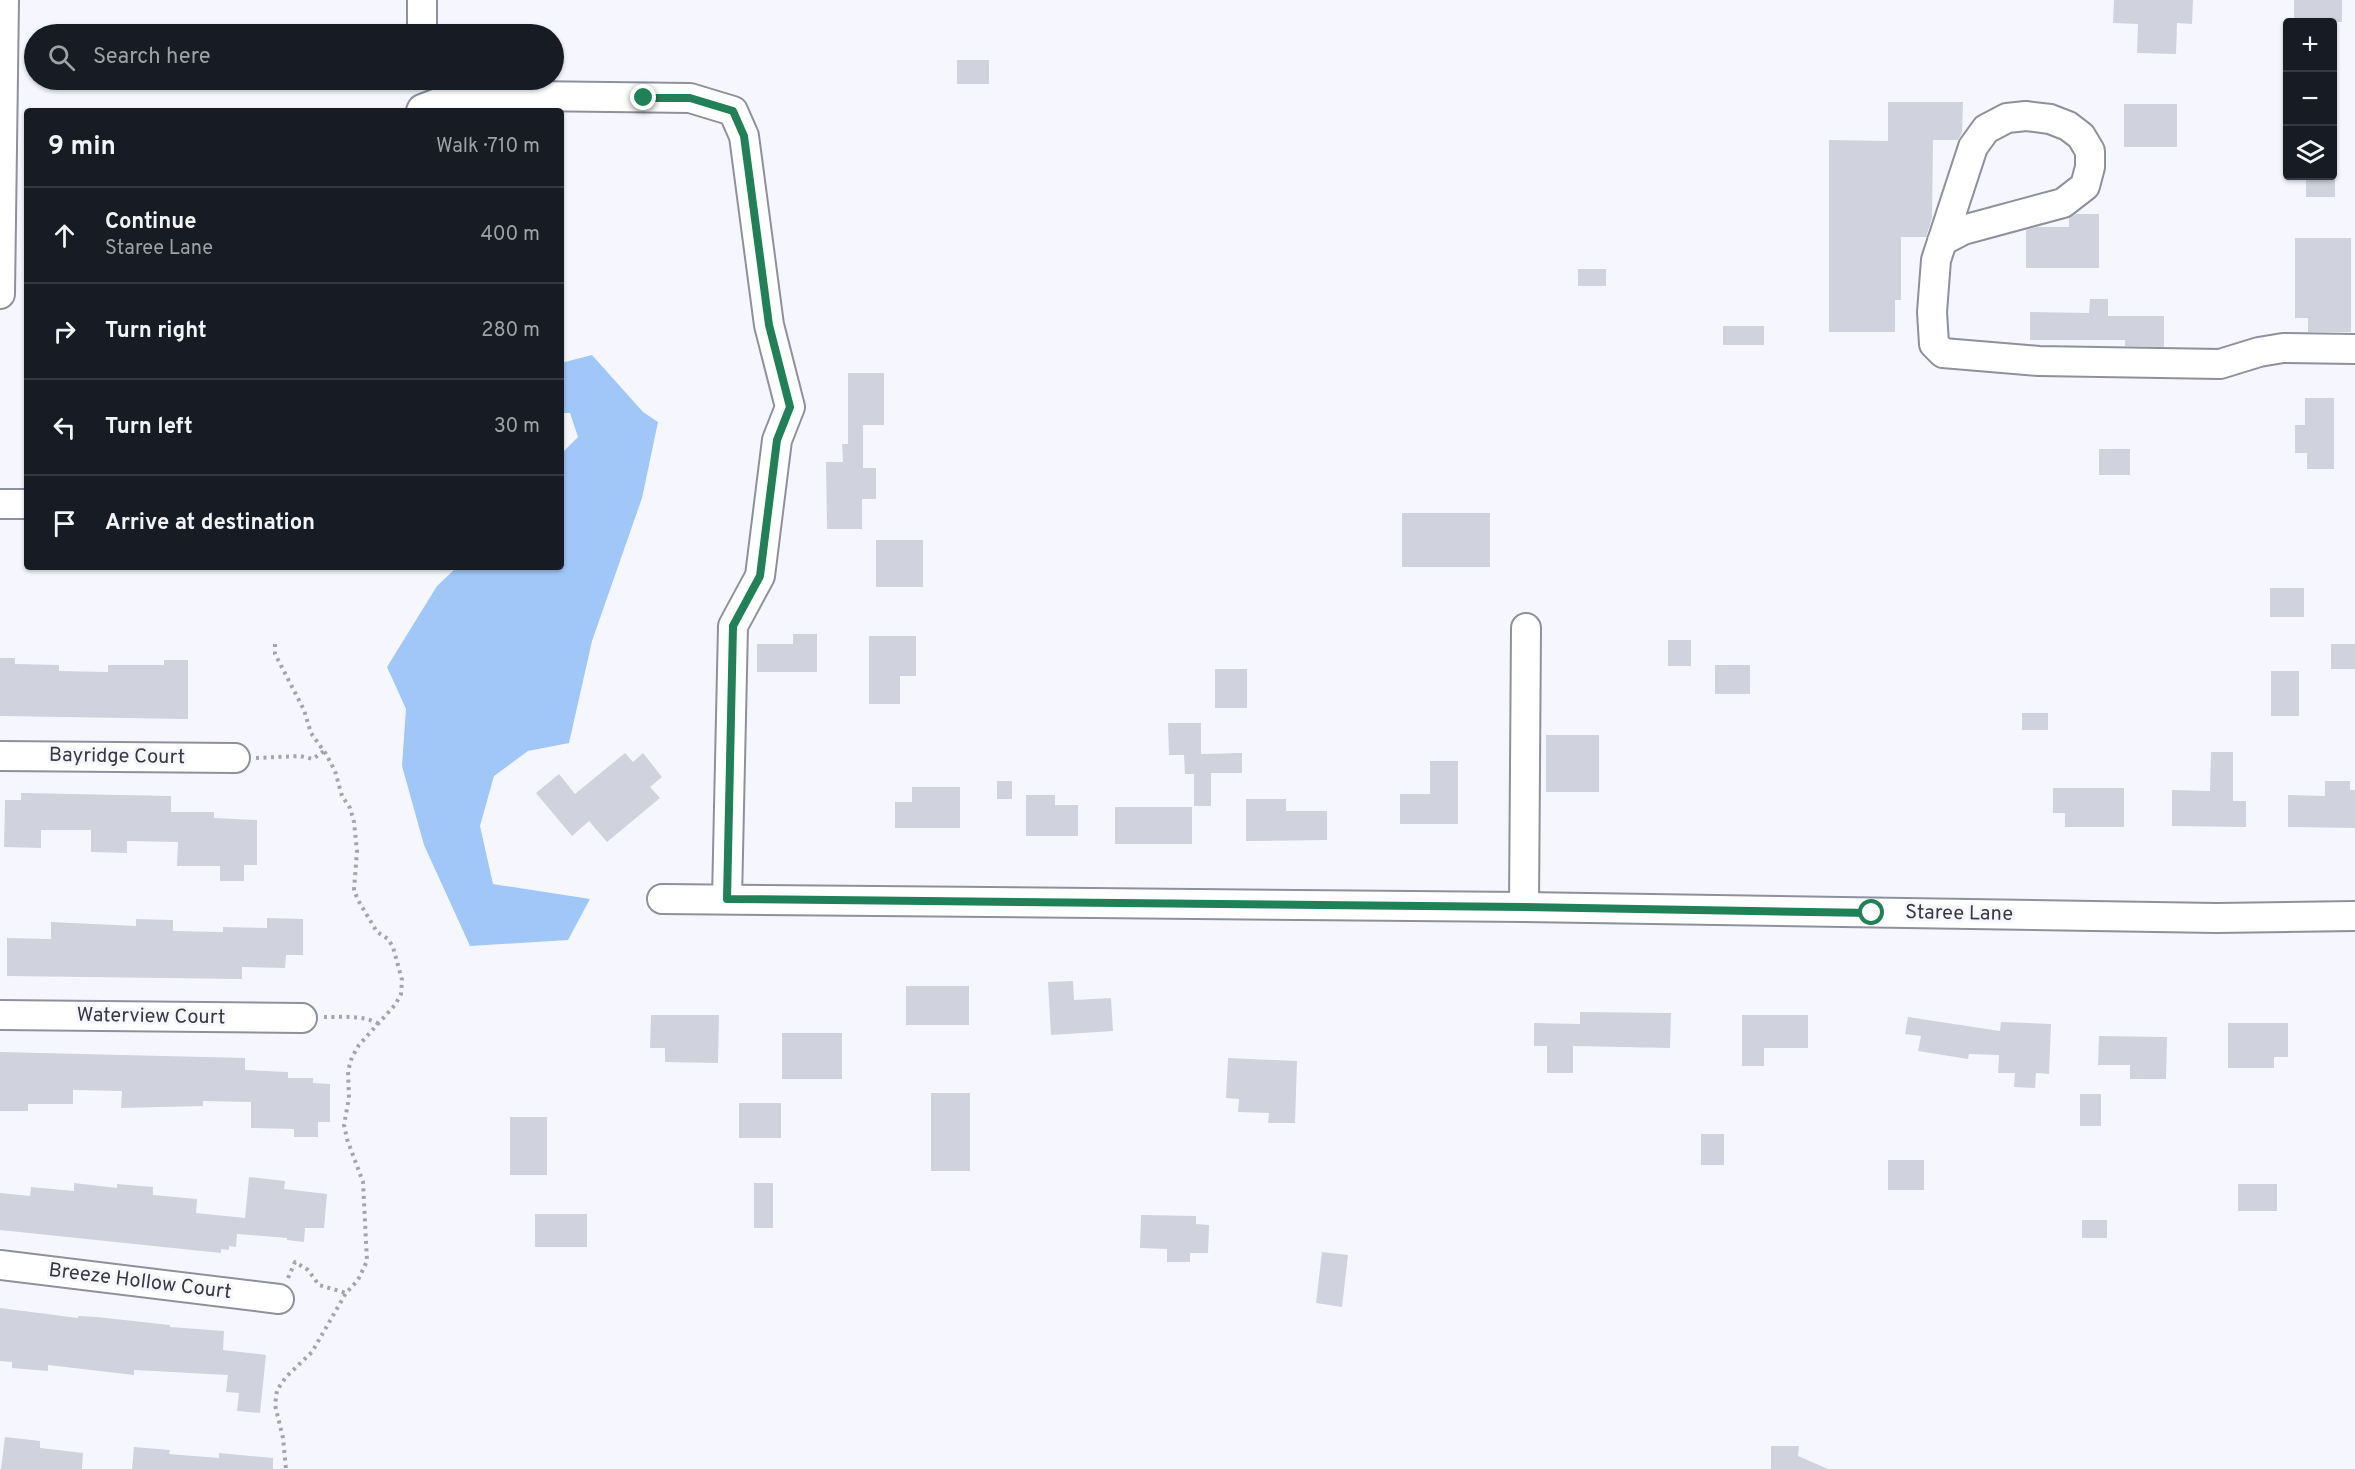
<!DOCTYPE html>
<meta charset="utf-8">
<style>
:root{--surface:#171b24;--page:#242831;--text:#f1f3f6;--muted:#9ea1a6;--line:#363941}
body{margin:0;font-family:Overpass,sans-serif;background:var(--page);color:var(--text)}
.controls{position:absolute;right:18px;top:18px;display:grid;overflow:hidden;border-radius:6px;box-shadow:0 2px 4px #0004}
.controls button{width:54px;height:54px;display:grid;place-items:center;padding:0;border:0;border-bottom:2px solid var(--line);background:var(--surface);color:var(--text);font:30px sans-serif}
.stop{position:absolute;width:18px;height:18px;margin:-14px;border:4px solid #208159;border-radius:50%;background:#fff}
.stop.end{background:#208159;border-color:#fff;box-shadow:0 2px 6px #0008}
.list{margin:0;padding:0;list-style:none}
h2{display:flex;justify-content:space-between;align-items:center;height:78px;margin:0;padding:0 24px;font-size:26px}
h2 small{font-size:20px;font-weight:400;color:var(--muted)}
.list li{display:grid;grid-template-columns:39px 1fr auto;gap:18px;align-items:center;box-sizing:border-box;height:96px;padding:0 24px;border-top:2px solid var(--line)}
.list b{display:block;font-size:22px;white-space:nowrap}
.list p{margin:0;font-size:20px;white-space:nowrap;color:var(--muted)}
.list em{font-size:20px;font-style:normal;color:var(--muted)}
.icon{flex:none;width:33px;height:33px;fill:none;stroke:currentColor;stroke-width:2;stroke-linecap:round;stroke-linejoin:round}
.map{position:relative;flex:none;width:2355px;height:1469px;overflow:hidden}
.search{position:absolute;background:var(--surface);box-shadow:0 2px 4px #0004;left:24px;top:24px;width:540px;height:66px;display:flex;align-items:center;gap:15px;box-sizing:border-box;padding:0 21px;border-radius:33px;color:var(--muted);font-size:22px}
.panel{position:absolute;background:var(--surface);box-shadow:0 2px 4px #0004;left:24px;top:108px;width:540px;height:462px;border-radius:6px}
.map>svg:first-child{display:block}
.water{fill:#a0c7f8}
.building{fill:#d0d2de}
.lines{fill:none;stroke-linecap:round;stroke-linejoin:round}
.minor-casing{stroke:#8e909b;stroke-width:32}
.path{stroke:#a4a4aa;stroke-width:4;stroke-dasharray:3 4.5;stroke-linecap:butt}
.minor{stroke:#fff;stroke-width:28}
.route{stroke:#208159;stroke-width:8}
.labels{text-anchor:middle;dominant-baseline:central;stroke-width:6;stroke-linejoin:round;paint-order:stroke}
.street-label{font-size:20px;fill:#38383d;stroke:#f6f7fe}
</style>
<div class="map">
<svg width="2355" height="1469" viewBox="0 0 2355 1469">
<rect width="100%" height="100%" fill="#f6f7fe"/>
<!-- water -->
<path class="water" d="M592,355l51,57 15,10 -16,76 -50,143 -23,102 -41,8 -34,25 -14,50 13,58 97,15 -22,41 -98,6 -46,-101 -22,-79 4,-57 -19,-42 50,-81 20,-19h104v-113l17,-17 -8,-24h-9v-50z"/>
<!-- building -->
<g class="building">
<path d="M2114,0h79l-1,24 -15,-1 -1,31 -39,-1 1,-29 -25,-1z"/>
<rect x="2294" y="0" width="48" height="22"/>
<rect x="957" y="60" width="32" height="24"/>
<path d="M1888,102h75l-1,31 -4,7h-25l-1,78 -6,19h-25v63h-6v32h-66v-192l59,1z"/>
<rect x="2124" y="104" width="53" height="43"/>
<rect x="2306" y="176" width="29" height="21"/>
<path d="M2076,214h23v54h-73v-38l11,-3h32v-9z"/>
<path d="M2295,238h56v94h-43v-14h-13z"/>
<rect x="1578" y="269" width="28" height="17"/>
<path d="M2090,299h18v17h56v31l-39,-1v-6h-95v-28l59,1z"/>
<rect x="1723" y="326" width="41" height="19"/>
<path d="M848,373h36v52h-21v43h13v31h-14v30h-35l-1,-67h17l-1,-18h6z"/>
<path d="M2305,398h29v71h-27v-16h-12v-28h10z"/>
<rect x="2099" y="449" width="31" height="26"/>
<rect x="1402" y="513" width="88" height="54"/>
<rect x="876" y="540" width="47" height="47"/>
<rect x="2270" y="588" width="34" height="29"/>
<path d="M793,634h24v38h-60v-28h36z"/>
<path d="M869,636h47v40h-16v28h-31z"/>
<rect x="1668" y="640" width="23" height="26"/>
<rect x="2331" y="644" width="24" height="25"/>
<path d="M0,658h15v6l44,1v6l49,1v-7h56v-5h24v59l-188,-3z"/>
<rect x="1715" y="665" width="35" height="29"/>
<rect x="1215" y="669" width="32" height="39"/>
<rect x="2271" y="671" width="28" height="45"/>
<rect x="2022" y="713" width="26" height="17"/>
<path d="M1168,723h33v31l41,-1v20h-31v33h-17v-32h-9l-1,-19h-15z"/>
<rect x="1546" y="735" width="53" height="57"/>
<path d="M2211,752h22v49h13v26l-74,-1v-36l38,1z"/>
<path d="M625,753l8,9 10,-9 19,24 -12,10 10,11 -53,44 -18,-21 -17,15 -36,-43 23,-19 16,20z"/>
<path d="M1430,761h28v63h-58v-30h30z"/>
<rect x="997" y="781" width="15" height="18"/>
<path d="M2325,781h25v9h5v38l-67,-1v-32l37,1z"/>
<path d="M912,787h48v41h-65v-26h17z"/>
<path d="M2053,788h71v39h-59v-14h-12z"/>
<path d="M21,793l150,3v16h43v6l43,2v45h-13v16h-24v-15h-43l1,-24 -51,-1v12l-36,-1v-22h-50v18l-37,-1 1,-47h16z"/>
<path d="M1026,795h29v10h23v31h-52z"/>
<path d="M1246,799h40v12h41v29l-81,1z"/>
<rect x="1115" y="807" width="77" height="37"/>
<path d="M267,918l36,1v36h-17l-1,13 -43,-1v12l-235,-3v-38l44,1v-17l85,4v-7l37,1v11l50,1v-5l44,1z"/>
<path d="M1073,981l1,19 37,-2 2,33 -62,4 -3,-53z"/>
<rect x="906" y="986" width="63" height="39"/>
<path d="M1580,1012l91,1 -1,35 -97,-2v27h-26v-27h-13v-23l46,1z"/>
<path d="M651,1015h68l-1,48 -53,-1v-14h-15z"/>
<path d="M1742,1015h66v33h-44v18h-22z"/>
<path d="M1908,1017l92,14 1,-9 50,2 -2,50 -13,-1 -1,15 -21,-1 1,-14h-17l1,-18 -30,-1 -1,5 -50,-8 3,-15 -16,-2z"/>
<path d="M2228,1023h60v34h-14v11h-46z"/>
<rect x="782" y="1033" width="60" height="46"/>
<path d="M2099,1036l68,1 -1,42h-36v-14h-32z"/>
<path d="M0,1052l245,6v12l43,2v6h25v5l17,1v38h-12v15h-24v-8l-43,-1v-26l-48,-1v5l-82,2 1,-17 -49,-1v14h-45v7h-28z"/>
<path d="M1228,1058l69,3 -2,62h-27l1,-10 -31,-1 1,-13 -13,-1z"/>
<rect x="931" y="1093" width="39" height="78"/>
<rect x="2080" y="1094" width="21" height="32"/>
<rect x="739" y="1103" width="42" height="35"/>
<rect x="510" y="1117" width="37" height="58"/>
<rect x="1701" y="1134" width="23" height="31"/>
<rect x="1888" y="1160" width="36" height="30"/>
<path d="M249,1177l36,4 -1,8 43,5 -3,34h-19l-1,14 -17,-2v-2l-50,-4 -1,13 -7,-1v4l-8,-1v4l-221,-23v-37l30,3 1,-9 43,4v-8l43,5v-4l36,3v8l44,4 -1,14 49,5z"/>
<rect x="754" y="1183" width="19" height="45"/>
<rect x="2238" y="1184" width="39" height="27"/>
<rect x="535" y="1214" width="52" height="33"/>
<path d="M1141,1215l55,1v8l13,1 -1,28h-18v9h-23v-13l-27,-1z"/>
<rect x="2082" y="1220" width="25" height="18"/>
<path d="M1322,1252l26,3 -6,52 -26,-4z"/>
<path d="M0,1308l78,10v-2l19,1 73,8v2l54,4 -1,19 43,5 -6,58 -23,-2 2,-18 -13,-1 2,-17 -94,-5v5l-86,-10v6l-36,-3v-6l-12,-1z"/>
<path d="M5,1437l35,4v7l43,5 -1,16h-81z"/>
<path d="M1771,1446h28l-1,10 30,13h-57z"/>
<path d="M134,1447l36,3 -1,4 50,4v-5l54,5v11h-141z"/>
</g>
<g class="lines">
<!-- minor casing -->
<g class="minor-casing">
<g id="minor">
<path d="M422,25v-25"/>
<path d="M421,111l1,-2 36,-14 232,3 43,13 11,25 25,189 21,82 -13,33 -17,136 -27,50 -6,273"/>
<path d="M1942,241l21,-11 100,-27 22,-17 5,-19v-16l-9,-15 -13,-10 -18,-7 -24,-3 -19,2 -21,11 -13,18 -37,113 -4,52 2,32 9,9 96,8 181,3 39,-12 24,-4 72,1"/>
<path d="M0,294l4,-294"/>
<path d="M0,504h27"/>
<path d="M0,756l235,2"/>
<path d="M662,899l862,8 692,11 139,-2"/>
<path d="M1524,907l2,-279"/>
<path d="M0,1015l302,3"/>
<path d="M0,1265l279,34"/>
</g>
</g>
<!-- path -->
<g class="path">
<path d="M275,644v10l29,56 7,23 15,21 9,17 7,25 8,12 4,14 3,29 -3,39 4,10 19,32 11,7 5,8 9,33 -1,14 -6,11 -36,40 -7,12 -4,14 1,27 -5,27 3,14 16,43 4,79 -9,19 -12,13 -34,59 -26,25 -9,13 -2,15 8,33 3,31"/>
<path d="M256,758l44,-2 13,3 11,-8"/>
<path d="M324,1017c18,0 40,-2 55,7"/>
<path d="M288,1278l7,-16 13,8 11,15 27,8"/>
</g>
<!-- minor -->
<use href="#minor" class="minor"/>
</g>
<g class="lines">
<!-- route -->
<path class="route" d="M644,98h46l43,13 11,25 25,189 21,82 -13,33 -17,136 -27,50 -6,273 797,8 348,6"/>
</g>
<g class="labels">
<!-- street labels -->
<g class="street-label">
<text transform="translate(117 757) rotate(1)">Bayridge Court</text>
<text transform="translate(1959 914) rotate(1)">Staree Lane</text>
<text transform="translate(151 1017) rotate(1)">Waterview Court</text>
<text transform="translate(140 1282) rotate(7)">Breeze Hollow Court</text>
</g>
</g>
</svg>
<div class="controls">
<button>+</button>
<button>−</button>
<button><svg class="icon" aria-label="layers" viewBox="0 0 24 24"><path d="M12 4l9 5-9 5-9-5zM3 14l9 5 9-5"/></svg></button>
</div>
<div class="stop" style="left:1872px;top:913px"></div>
<div class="stop end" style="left:644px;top:98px"></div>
<div class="search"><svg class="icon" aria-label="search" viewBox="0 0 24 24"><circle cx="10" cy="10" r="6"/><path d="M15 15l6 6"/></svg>Search here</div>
<section class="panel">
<h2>9 min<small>Walk · 710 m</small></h2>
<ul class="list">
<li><svg class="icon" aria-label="ahead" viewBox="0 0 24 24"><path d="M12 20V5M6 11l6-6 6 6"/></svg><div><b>Continue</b><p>Staree Lane</p></div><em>400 m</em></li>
<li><svg class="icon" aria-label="right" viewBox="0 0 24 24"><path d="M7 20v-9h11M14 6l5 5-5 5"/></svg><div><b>Turn right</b></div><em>280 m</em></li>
<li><svg class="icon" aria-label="left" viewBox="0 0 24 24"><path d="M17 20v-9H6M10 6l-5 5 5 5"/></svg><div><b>Turn left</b></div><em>30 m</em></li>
<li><svg class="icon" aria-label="arrive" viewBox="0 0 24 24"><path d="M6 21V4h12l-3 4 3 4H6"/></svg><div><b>Arrive at destination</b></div></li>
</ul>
</section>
</div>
